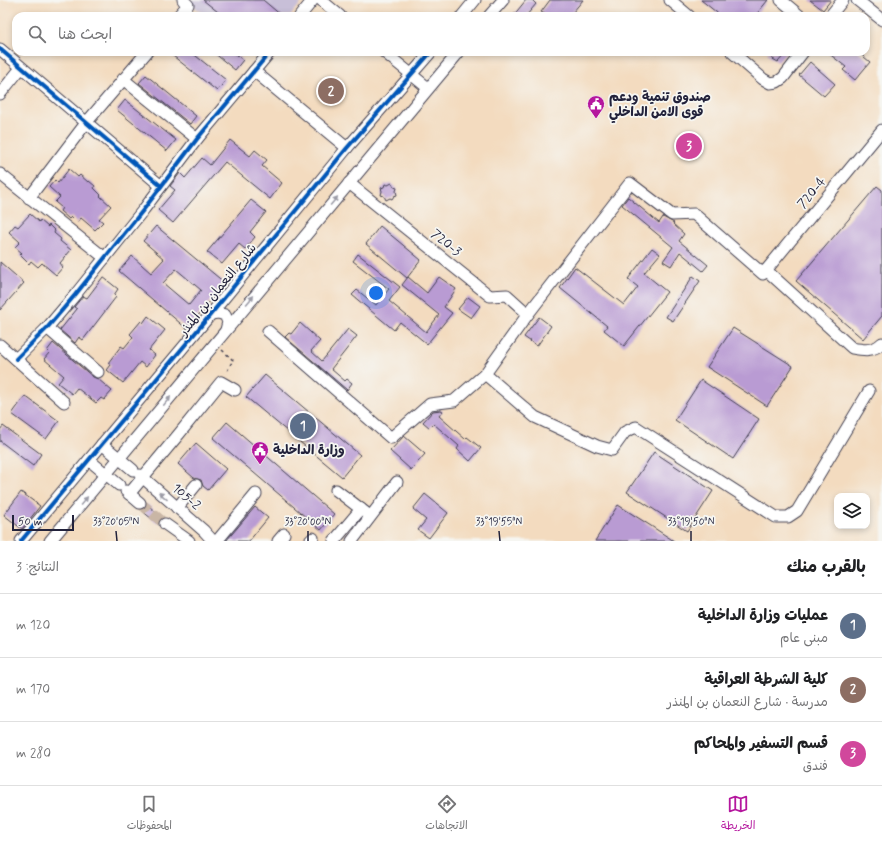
<!DOCTYPE html>
<html lang="ar">
<meta charset="utf-8">
<style>
:root{--surface:#fff;--page:#f2f2f2;--text:#202124;--muted:#757577;--line:#e0e0e0;--accent:#b5179e}
body{margin:0;font-family:Mynerve,"Playpen Sans Arabic",sans-serif;background:var(--page);color:var(--text);direction:rtl}
.controls{position:absolute;right:12px;bottom:12px;display:grid;overflow:hidden;border-radius:8px;box-shadow:0 2px 6px #0003}
.controls button{width:36px;height:36px;display:grid;place-items:center;padding:0;border:0;border-bottom:1px solid var(--line);background:var(--surface);color:var(--text);font:20px sans-serif}
.scale{position:absolute;left:12px;bottom:10px;width:62px;box-sizing:border-box;padding-left:4px;border:2px solid #22223b;border-top:0;font-size:11px;line-height:14px;white-space:nowrap;color:#22223b;-webkit-text-stroke:3px #f6f6f2;paint-order:stroke}
.you{position:absolute;left:376px;top:293px;width:14px;height:14px;margin:-10px;border:3px solid #fff;border-radius:50%;background:#1a73e8;box-shadow:0 0 0 6px #1a73e833}
.badge{display:grid;place-items:center;width:26px;height:26px;border-radius:50%;background:var(--accent);color:#fff;font-size:13px;font-weight:700}
.pin{position:absolute;translate:-50% -50%;border:2px solid #fff;box-shadow:0 1px 4px #0006}
.list{margin:0;padding:0;list-style:none}
h2{display:flex;justify-content:space-between;align-items:center;height:52px;margin:0;padding:0 16px;font-size:17px}
h2 small{font-size:13px;font-weight:400;color:var(--muted)}
.list li{display:grid;grid-template-columns:26px 1fr auto;gap:12px;align-items:center;box-sizing:border-box;height:64px;padding:0 16px;border-top:1px solid var(--line)}
.list b{display:block;font-size:15px;white-space:nowrap}
.list p{margin:0;font-size:13px;white-space:nowrap;color:var(--muted)}
.list em{font-size:13px;font-style:normal;color:var(--muted)}
.icon{flex:none;width:22px;height:22px;fill:none;stroke:currentColor;stroke-width:2;stroke-linecap:round;stroke-linejoin:round}
.map{position:relative;flex:none;width:882px;height:541px;overflow:hidden;direction:ltr}
.search{position:absolute;background:var(--surface);box-shadow:0 2px 6px #0003;left:12px;right:12px;top:12px;height:44px;display:flex;align-items:center;gap:10px;box-sizing:border-box;padding:0 14px;border-radius:12px;color:var(--muted);font-size:15px}
.sheet{height:244px;background:var(--surface)}
nav{display:flex;justify-content:space-around;align-items:center;box-sizing:border-box;height:56px;border-top:1px solid var(--line);background:var(--surface);font-size:11px;color:var(--muted)}
nav a{display:grid;justify-items:center;gap:2px}
nav .on{color:var(--accent)}
.map>svg:first-child{display:block}
.industrial{fill:#c8bfd8}
.building{fill:#b99bd3;fill-rule:evenodd}
.lines{fill:none;stroke-linecap:round;stroke-linejoin:round}
.minor-tunnel{stroke:#c9b6a5;stroke-width:11;stroke-dasharray:11 5.5;stroke-linecap:butt}
.minor-casing{stroke:#413e4f;stroke-width:13}
.path{stroke:#413e4f;stroke-width:1.5;stroke-dasharray:3 3;stroke-linecap:butt}
.minor{stroke:#fff;stroke-width:11}
.cycleway-casing{stroke:#f6f6f2;stroke-width:6}
.cycleway{stroke:#0057b8;stroke-width:4}
.oneway{fill:#9c9ca7}
.ticks{fill:none;stroke:#22223b;stroke-width:1.5}
.labels{text-anchor:middle;dominant-baseline:central;stroke-width:3.5;stroke-linejoin:round;paint-order:stroke}
.poi-label{font-size:13px;font-weight:bold;fill:#22223b;stroke:#f6f6f2;text-anchor:start}
.street-label{font-size:13px;fill:#22223b;stroke:#f6f6f2}
.ticks-label{font-size:10px;text-anchor:middle;fill:#22223b;stroke:#f6f6f2;stroke-width:3.5;stroke-linejoin:round;paint-order:stroke}
</style>
<div class="map">
<svg width="882" height="541" viewBox="0 0 882 541">
<rect width="100%" height="100%" fill="#f6f6f2"/>
<filter id="ink" filterUnits="userSpaceOnUse"><feTurbulence type="fractalNoise" baseFrequency=".025" numOctaves="2"/><feDisplacementMap in="SourceGraphic" scale="8" xChannelSelector="R" yChannelSelector="G"/><feConvolveMatrix kernelMatrix="1 2 1 2 8 2 1 2 1" color-interpolation-filters="sRGB"/></filter>
<filter id="wash" filterUnits="userSpaceOnUse"><feTurbulence type="fractalNoise" baseFrequency=".012" numOctaves="4" result="noise"/><feDisplacementMap in="SourceGraphic" scale="16" xChannelSelector="R" yChannelSelector="G"/><feGaussianBlur stdDeviation="0.9" result="paint"/><feColorMatrix in="noise" values="0 0 0 0 0 0 0 0 0 0 0 0 0 0 0 0 0 1.4 0 .05"/><feComposite in="paint" operator="in"/></filter>
<g filter="url(#wash)">
<rect width="100%" height="100%" fill="#f3dbbf"/>
<!-- industrial -->
<path class="industrial" d="M192,0h112l-14,16h-84l-16,-13z"/>
<g id="blocks">
<!-- building -->
<g class="building">
<path d="M203,0h60l19,16h-59z"/>
<path d="M526,0h6l4,4 -10,12h-13z"/>
<path d="M550,0h33l-10,12 6,4h-31l-7,-4z"/>
<path d="M701,0h67l-13,16h-34z"/>
<path d="M810,0h21l-8,10z"/>
<path d="M168,52h23l35,28 -9,11z"/>
<path d="M213,52h20l10,8 -8,10z"/>
<path d="M767,52h20l-9,10 -7,-4z"/>
<path d="M827,52h31l12,10 -15,18 -12,-10 3,-3z"/>
<path d="M810,62l25,22 -11,12 -25,-21z"/>
<path d="M146,75l50,41 -6,8 -51,-41z"/>
<path d="M125,100l51,40 -9,11 -50,-41z"/>
<path d="M230,140l20,16 5,-6 12,10 -5,6 20,17 -12,16 -45,-37 -52,61 -15,-13 17,-20 -5,-4 10,-13 5,5 17,-20 8,7z"/>
<path d="M69,169l9,8 2,-2 8,7 1,-1 6,5 -1,2 7,7 -1,1 11,10 -12,13 4,3 -8,8 -14,-12 -4,5 -6,-6 -2,2 -9,-8 2,-3 -7,-6 5,-5 -11,-10 6,-7 3,3z"/>
<path d="M392,183l2,4 3,1 -1,3 1,4 -3,1 -2,3 -2,-1 -4,2 -2,-4 -3,-1 1,-4 -1,-3 3,-1 1,-3 3,1z"/>
<path d="M877,186l5,4v126l-19,23 -67,-58z"/>
<path d="M628,197l31,26 4,-6 11,6 -1,1 11,10 -5,7 29,24 -5,6 -23,-19 -9,14 -8,-5 10,-14 -51,-42z"/>
<path d="M251,200l15,12 -16,20 5,5 -10,12 -6,-5 -17,20 -15,-12z"/>
<path d="M30,214l9,8 1,-2 8,7 1,-2 6,6 -1,2 7,6 -1,2 11,9 -11,13 3,4 -7,8 -14,-12 -4,4 -7,-6 -2,3 -9,-9 2,-2 -7,-6 5,-5 -11,-10 6,-7 3,2z"/>
<path d="M156,226l69,57 -38,46 -68,-58 13,-15 19,17 13,-14 -21,-18zM176,269l25,21 -12,15 -26,-22z"/>
<path d="M380,226l41,34 -14,18 -41,-34z"/>
<path d="M652,248l8,6 -16,19 23,19 -43,54 -20,-16 3,-4 -47,-38 15,-21 49,38 14,-18 -10,-8z"/>
<path d="M358,254l42,33 -11,14 37,31 13,-17 -37,-30 6,-8 19,16 12,-16 17,12 -12,18 8,6 -25,31 -27,-22 -6,8 -42,-35 5,-5 19,15 13,-16 -36,-28z"/>
<path d="M0,262l24,21 -24,27z"/>
<path d="M693,276l7,5 -27,40 -7,-4z"/>
<path d="M103,277l15,12 -4,6 2,2 -33,43 -4,-3 -4,6 -15,-13 17,-21 -3,-2 9,-11 4,2z"/>
<path d="M468,297l12,9 -9,12 -13,-9z"/>
<path d="M148,316l17,14 -16,20 6,5 -9,12 -6,-5 -17,21 -16,-13 4,-5 -3,-2 13,-17 3,2 9,-11 -3,-3 11,-13 2,2z"/>
<path d="M539,317l12,9 -14,20 -13,-9z"/>
<path d="M300,323l20,18 -9,10 11,10 26,-32 9,7 -26,33 14,12 2,-2 5,4 -5,7 -62,-53 4,-4 2,1z"/>
<path d="M733,328l60,38 -26,40 -60,-39z"/>
<path d="M53,343l40,34 5,2 14,12 -8,9 -3,-2 -5,5 -19,-15 -5,6 -14,-11 6,-7 -20,-17 5,-6 -2,-2z"/>
<path d="M265,375l95,80 -18,22 -96,-80z"/>
<path d="M701,380l58,39 -26,40 -58,-39z"/>
<path d="M25,396l34,25 -13,18 -34,-25z"/>
<path d="M441,410l2,1 -4,5 26,23 2,-2 14,11 -11,13 -13,-12 2,-3 -25,-22 -4,4 -7,-6 10,-11z"/>
<path d="M227,422l107,92 -13,16 -108,-92z"/>
<path d="M3,426l38,28 -8,12 -33,-25v-11z"/>
<path d="M404,436l21,18 -14,16 -21,-19z"/>
<path d="M196,443l30,26 -18,21 -5,-4 -2,-6 -7,-2 -16,-14z"/>
<path d="M654,452l59,39 -26,40 -60,-39z"/>
<path d="M21,492l19,14 -18,23 -18,-14z"/>
<path d="M425,494l23,19 -19,25 -11,-8 8,-10 -13,-11z"/>
<path d="M147,504l15,14 -3,2 -1,4 -17,-14 4,-2z"/>
<path d="M618,505l33,21 23,15h-79z"/>
<path d="M255,507l13,11 -19,23h-23z"/>
</g>
</g>
</g>
<g filter="url(#ink)">
<use href="#blocks" fill-opacity="0" stroke="#413e4f" stroke-width="1"/>
<g class="lines">
<!-- minor-tunnel -->
<path class="minor-tunnel" d="M140,503l25,21"/>
<!-- minor casing -->
<g class="minor-casing">
<g id="minor">
<path d="M321,0l19,16"/>
<path d="M670,0l19,16"/>
<path d="M781,0l19,16"/>
<path d="M857,0l25,20"/>
<path d="M178,16l10,-11 -5,-5"/>
<path d="M300,16l13,-16"/>
<path d="M462,16l13,-16"/>
<path d="M489,16l14,-16"/>
<path d="M830,16l13,-16"/>
<path d="M0,49l161,137"/>
<path d="M384,52l44,36"/>
<path d="M732,52l31,27 7,4 7,-1 6,-4 20,-26"/>
<path d="M254,71l93,77"/>
<path d="M123,79l74,60"/>
<path d="M0,94l21,-26"/>
<path d="M0,174l105,84"/>
<path d="M349,183l141,113 17,-1 21,19"/>
<path d="M29,198l57,-75 61,-71"/>
<path d="M766,270l86,78c11,2 21,4 30,-5"/>
<path d="M211,314l7,-1 7,2 3,7 -2,8"/>
<path d="M47,328l51,44"/>
<path d="M268,331l123,107 39,-34 24,-3 31,-27"/>
<path d="M0,345l64,57"/>
<path d="M16,359l31,-31 28,-33 69,-86 53,-70 73,-87"/>
<path d="M869,391l-72,120 -9,6h-12l-140,-90 -11,5 -13,18 -15,-4 -62,-29 -50,-43 43,-60 102,-131 42,32 22,-1 69,60 119,-144"/>
<path d="M102,444l31,26"/>
<path d="M89,460l30,25"/>
<path d="M140,475l64,56 9,10"/>
<path d="M336,490l34,26"/>
<path d="M126,491l14,12"/>
<path d="M129,494l50,-60 42,-52 14,8"/>
<path d="M177,508l19,-23"/>
<path d="M165,524l24,17"/>
<path d="M21,541l190,-227 136,-166 84,-96"/>
<path d="M50,541l409,-489"/>
<path d="M217,541l39,-47"/>
<path d="M278,541l6,-7"/>
<path d="M310,541l3,-3"/>
<path d="M334,541l27,-32"/>
<path d="M352,541l45,-59"/>
</g>
</g>
<!-- path -->
<path class="path" d="M222,350l11,10 -7,13"/>
<!-- minor -->
<use href="#minor" class="minor"/>
<!-- cycleway casing -->
<g class="cycleway-casing">
<g id="cycleway">
<path d="M0,49l161,137"/>
<path d="M16,359l31,-31 28,-33 69,-86 53,-70 73,-87"/>
<path d="M21,541l190,-227 136,-166 84,-96"/>
</g>
</g>
<!-- cycleway -->
<use href="#cycleway" class="cycleway"/>
</g>
<!-- one-way arrows -->
<defs><path id="oneway-solid" d="M-6-.8H1V-3.2L6.5 0L1 3.2V.8H-6Z"/></defs>
<g class="oneway">
<use href="#oneway-solid" transform="translate(334 201) rotate(-50)"/>
<use href="#oneway-solid" transform="translate(250 300) rotate(-50)"/>
<use href="#oneway-solid" transform="translate(167 401) rotate(-51)"/>
<use href="#oneway-solid" transform="translate(163 496) rotate(-139)"/>
<use href="#oneway-solid" transform="translate(84 501) rotate(-50)"/>
</g>
</g>
<!-- ticks -->
<path class="ticks" d="M116,531l1,10M308,531v10M499,531l1,10M691,531v10"/>
<!-- icons -->
<defs>
<g id="civic-pin" transform="scale(0.9)"><path d="M0 17L-7.5 6A9.5 9.5 0 1 1 7.5 6Z" fill="#b5179e" stroke="#f6f6f2"/><path d="M-.6-6.5H3V-4.5H.6V-3L4-1V1h2V6H-6V1h2V-1L-.6-3ZM-1.2 2.5V6h2.4V2.5Z" fill="#fff"/></g>
</defs>
<g fill-rule="evenodd">
<use href="#civic-pin" x="596" y="104"/>
<use href="#civic-pin" x="260" y="450"/>
</g>
<g class="labels">
<!-- poi labels -->
<g class="poi-label">
<text x="609" y="97">صندوق تنمية ودعم<tspan x="609" dy="15">قوى الامن الداخلي</tspan></text>
<text x="273" y="450">وزارة الداخلية</text>
</g>
<!-- street labels -->
<g class="street-label">
<text transform="translate(812 193) rotate(-50)">720-4</text>
<text transform="translate(446 243) rotate(39)">720-3</text>
<text transform="translate(218 290) rotate(-51)">شارع النعمان بن المنذر</text>
<text transform="translate(186 497) rotate(41)">105-2</text>
</g>
</g>
<g class="ticks-label">
<text x="116" y="525">33°20'05"N</text>
<text x="308" y="525">33°20'00"N</text>
<text x="499" y="525">33°19'55"N</text>
<text x="691" y="525">33°19'50"N</text>
</g>
</svg>
<div class="controls">
<button><svg class="icon" aria-label="layers" viewBox="0 0 24 24"><path d="M12 4l9 5-9 5-9-5zM3 14l9 5 9-5"/></svg></button>
</div>
<div class="scale">50 m</div>
<div class="you"></div>
<div class="pin badge" style="left:303px;top:426px;background:#5c6f8a">1</div>
<div class="pin badge" style="left:331px;top:91px;background:#8d6e63">2</div>
<div class="pin badge" style="left:689px;top:146px;background:#d1479c">3</div>
<div class="search"><svg class="icon" aria-label="search" viewBox="0 0 24 24"><circle cx="10" cy="10" r="6"/><path d="M15 15l6 6"/></svg>ابحث هنا</div>
</div>
<section class="sheet">
<h2>بالقرب منك<small>النتائج: 3</small></h2>
<ul class="list">
<li><span class="badge" style="background:#5c6f8a">1</span><div><b>عمليات وزارة الداخلية</b><p>مبنى عام</p></div><em>120 m</em></li>
<li><span class="badge" style="background:#8d6e63">2</span><div><b>كلية الشرطة العراقية</b><p>مدرسة · شارع النعمان بن المنذر</p></div><em>170 m</em></li>
<li><span class="badge" style="background:#d1479c">3</span><div><b>قسم التسفير والمحاكم</b><p>فندق</p></div><em>280 m</em></li>
</ul>
</section>
<nav>
<a class="on"><svg class="icon" aria-label="map" viewBox="0 0 24 24"><path d="M3 6l6-2 6 2 6-2v14l-6 2-6-2-6 2zM9 4v14M15 6v14"/></svg>الخريطة</a>
<a><svg class="icon" aria-label="directions" viewBox="0 0 24 24"><path d="M12 3l9 9-9 9-9-9zM9 14v-3h6M13 9l2 2-2 2"/></svg>الاتجاهات</a>
<a><svg class="icon" aria-label="saved" viewBox="0 0 24 24"><path d="M7 4h10v16l-5-4-5 4z"/></svg>المحفوظات</a>
</nav>
